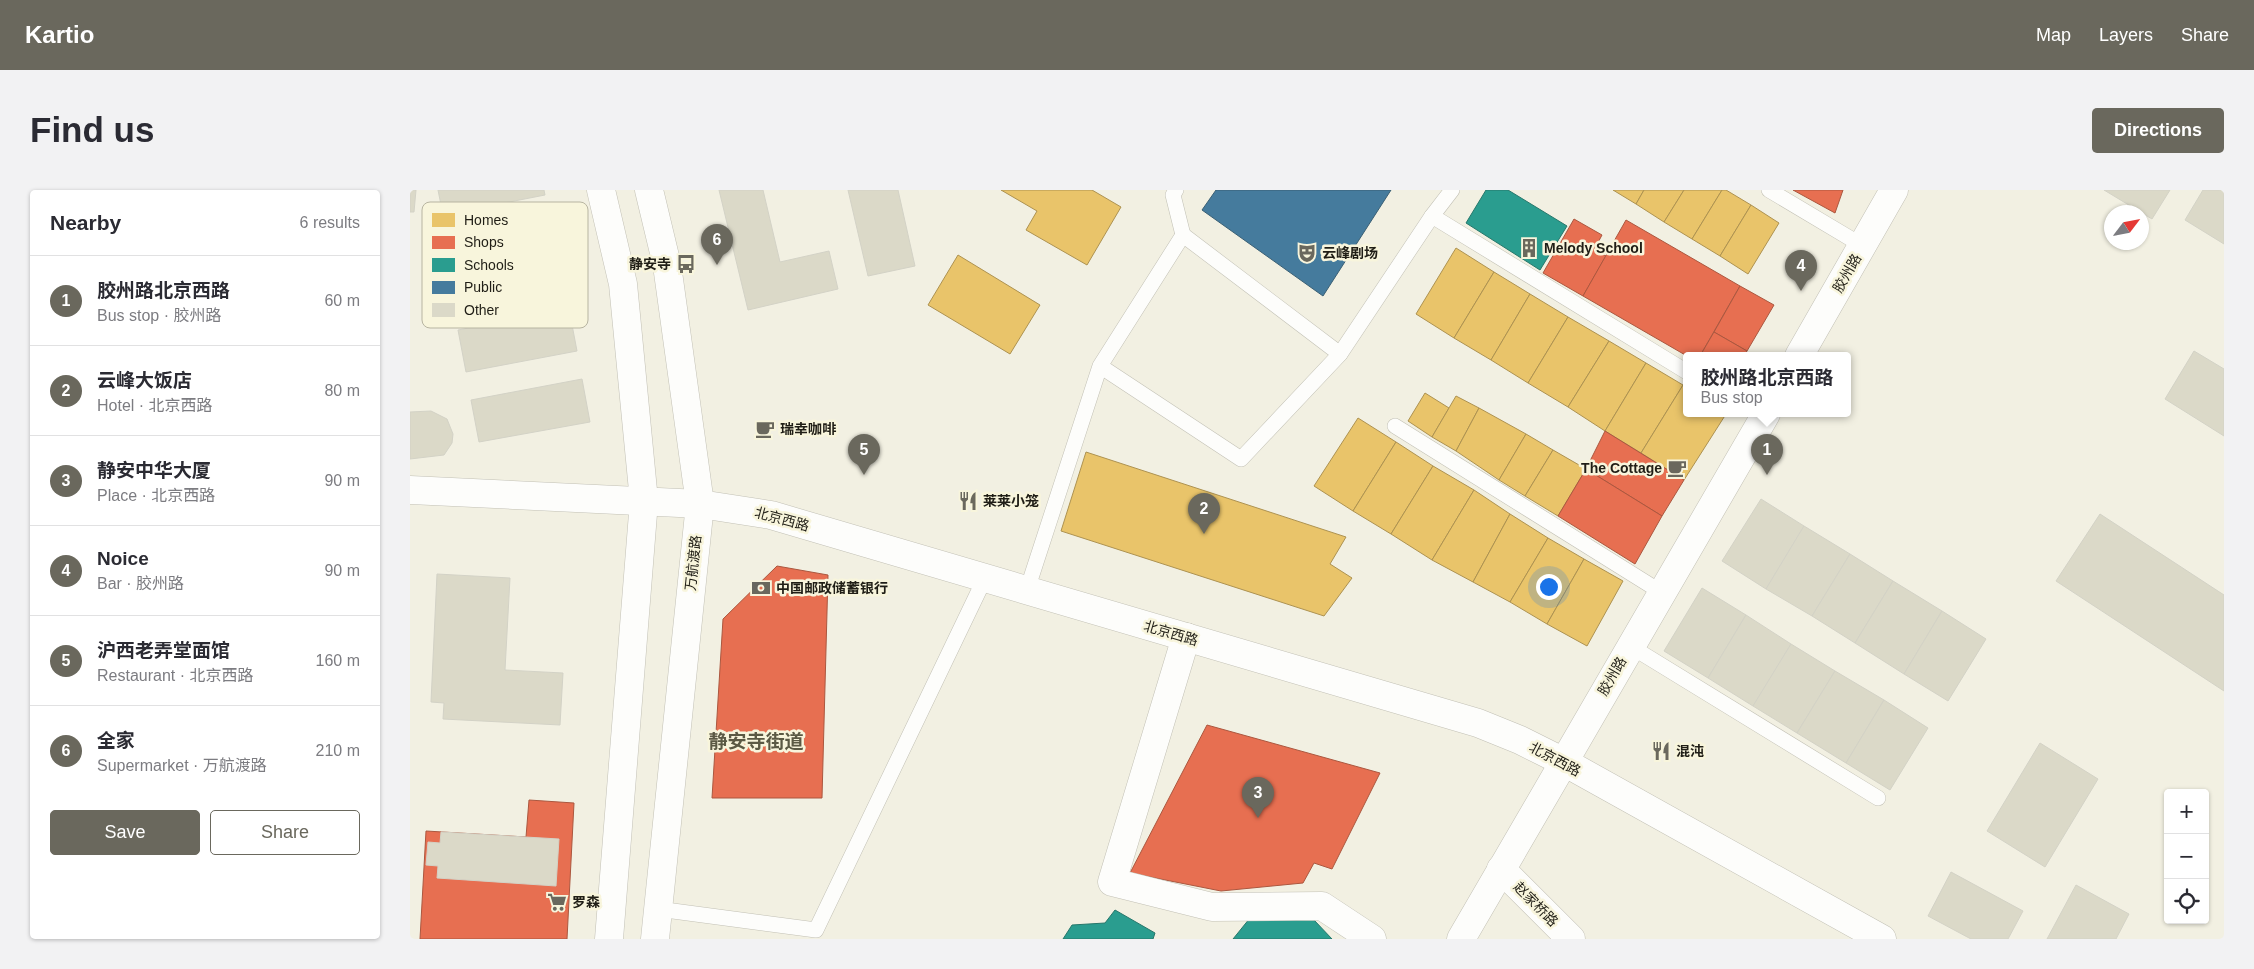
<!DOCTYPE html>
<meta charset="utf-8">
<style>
:root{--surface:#fff;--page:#f2f2f3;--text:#2b2b33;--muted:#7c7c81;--line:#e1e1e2;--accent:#6a685d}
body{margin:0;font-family:Arial,"Noto Sans SC",sans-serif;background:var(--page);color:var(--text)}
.controls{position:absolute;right:15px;bottom:15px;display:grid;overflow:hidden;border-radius:5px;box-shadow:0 1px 4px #0004}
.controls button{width:45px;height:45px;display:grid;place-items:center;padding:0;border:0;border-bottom:1px solid var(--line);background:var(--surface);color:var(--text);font:25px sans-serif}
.compass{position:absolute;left:1694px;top:15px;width:45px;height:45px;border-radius:50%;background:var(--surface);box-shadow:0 1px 4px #0004;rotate:58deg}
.you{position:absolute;left:1138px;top:396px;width:18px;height:18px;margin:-12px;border:4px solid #fff;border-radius:50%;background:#1a73e8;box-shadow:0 0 0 8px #1a73e833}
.badge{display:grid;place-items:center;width:32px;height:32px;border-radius:50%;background:var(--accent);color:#fff;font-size:16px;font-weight:700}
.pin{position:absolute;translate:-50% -41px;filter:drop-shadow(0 1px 2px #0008)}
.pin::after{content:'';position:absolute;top:26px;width:18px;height:15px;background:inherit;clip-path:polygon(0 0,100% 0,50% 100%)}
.popup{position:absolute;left:1273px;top:162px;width:168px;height:65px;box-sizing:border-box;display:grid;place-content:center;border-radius:5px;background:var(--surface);filter:drop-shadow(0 1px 4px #0005);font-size:16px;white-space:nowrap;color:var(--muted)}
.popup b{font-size:19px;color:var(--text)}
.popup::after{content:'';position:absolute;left:50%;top:100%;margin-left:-10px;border:10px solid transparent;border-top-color:var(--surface)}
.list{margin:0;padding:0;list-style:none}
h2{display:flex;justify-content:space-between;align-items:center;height:65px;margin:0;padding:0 20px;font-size:21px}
h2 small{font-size:16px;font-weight:400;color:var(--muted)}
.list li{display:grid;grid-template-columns:32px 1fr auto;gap:15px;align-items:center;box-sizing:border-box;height:90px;padding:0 20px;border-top:1px solid var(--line)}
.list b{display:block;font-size:19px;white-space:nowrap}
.list p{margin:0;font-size:16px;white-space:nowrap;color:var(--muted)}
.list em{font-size:16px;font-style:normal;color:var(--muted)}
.actions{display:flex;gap:10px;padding:15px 20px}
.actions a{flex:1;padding:11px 0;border:1px solid var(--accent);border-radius:5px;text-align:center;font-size:18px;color:var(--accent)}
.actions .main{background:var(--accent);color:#fff}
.icon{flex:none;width:28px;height:28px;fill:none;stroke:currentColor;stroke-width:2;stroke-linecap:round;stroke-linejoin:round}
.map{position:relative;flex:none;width:1814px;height:749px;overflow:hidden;border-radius:5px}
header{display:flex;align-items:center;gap:30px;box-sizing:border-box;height:70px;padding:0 25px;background:var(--accent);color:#fff}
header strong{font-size:24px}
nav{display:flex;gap:28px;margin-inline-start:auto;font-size:18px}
.intro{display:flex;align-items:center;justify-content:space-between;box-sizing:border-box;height:120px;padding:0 30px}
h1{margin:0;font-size:35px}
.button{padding:12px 22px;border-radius:5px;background:var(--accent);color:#fff;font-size:18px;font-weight:700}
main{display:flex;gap:30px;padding:0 30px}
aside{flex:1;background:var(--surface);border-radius:5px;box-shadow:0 1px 4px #0004}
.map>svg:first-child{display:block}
.homes{fill:#e9c46a;stroke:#ad9251}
.shops{fill:#e76f51;stroke:#ab573f}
.schools{fill:#2a9d8f;stroke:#27776b}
.public{fill:#457b9d;stroke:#3a5f74}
.building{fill:#dbd9c8;stroke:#d3d2c6}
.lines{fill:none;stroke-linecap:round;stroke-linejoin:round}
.lane-casing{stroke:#c2c0b5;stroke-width:16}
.street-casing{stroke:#c2c0b5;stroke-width:29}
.secondary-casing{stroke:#c2c0b5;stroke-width:29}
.lane{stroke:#fdfdfb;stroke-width:15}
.street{stroke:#fdfdfb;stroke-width:28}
.secondary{stroke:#fdfdfb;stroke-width:28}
.labels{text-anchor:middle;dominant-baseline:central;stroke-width:5;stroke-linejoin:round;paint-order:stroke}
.poi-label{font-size:14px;font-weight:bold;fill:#201e16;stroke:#f8f5dc;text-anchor:start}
.street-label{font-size:14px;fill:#201e16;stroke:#f8f5dc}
.district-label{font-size:19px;font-weight:bold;fill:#5b5944;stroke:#f8f5dc}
.key{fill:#f8f5dc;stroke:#b7b4a1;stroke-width:1}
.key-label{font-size:14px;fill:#201e16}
</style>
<header>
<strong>Kartio</strong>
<nav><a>Map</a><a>Layers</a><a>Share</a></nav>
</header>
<div class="intro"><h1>Find us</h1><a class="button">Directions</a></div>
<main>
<aside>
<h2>Nearby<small>6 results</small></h2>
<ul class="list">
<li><span class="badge">1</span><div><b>胶州路北京西路</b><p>Bus stop · 胶州路</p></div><em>60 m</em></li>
<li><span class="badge">2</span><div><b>云峰大饭店</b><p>Hotel · 北京西路</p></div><em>80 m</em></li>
<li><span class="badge">3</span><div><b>静安中华大厦</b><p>Place · 北京西路</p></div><em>90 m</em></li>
<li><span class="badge">4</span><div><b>Noice</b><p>Bar · 胶州路</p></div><em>90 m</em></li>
<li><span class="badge">5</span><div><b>沪西老弄堂面馆</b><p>Restaurant · 北京西路</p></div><em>160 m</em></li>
<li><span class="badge">6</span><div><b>全家</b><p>Supermarket · 万航渡路</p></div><em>210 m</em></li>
</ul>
<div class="actions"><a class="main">Save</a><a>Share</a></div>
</aside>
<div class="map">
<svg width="1814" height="749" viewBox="0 0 1814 749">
<rect width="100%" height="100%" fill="#f2f0e2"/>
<!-- homes -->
<g class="homes">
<path d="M591,0h91l29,17 -34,58 -61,-35 11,-19z"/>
<path d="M1203,0h31l-8,14z"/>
<path d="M1234,0h40l-20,32 -28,-18z"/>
<path d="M1274,0h38l-30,49 -28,-17z"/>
<path d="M1312,0h4l25,15 -31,51 -28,-17z"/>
<path d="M1341,15l28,18 -31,51 -28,-18z"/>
<path d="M1046,58l38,24 -40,66 -38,-24z"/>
<path d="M548,65l82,50 -30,49 -82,-49z"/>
<path d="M1084,82l36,22 -39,66 -37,-22z"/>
<path d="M1120,104l38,23 -40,66 -37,-23z"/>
<path d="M1158,127l41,24 -41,66 -40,-24z"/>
<path d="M1199,151l37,22 -41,68 -37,-24z"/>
<path d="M1236,173l37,22 -42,68 -36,-22z"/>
<path d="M1273,195l4,2v27h39l-42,66 -43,-27z"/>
<path d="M1015,203l24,15 -17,29 -24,-16z"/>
<path d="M1046,206l23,12 -23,43 -24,-14z"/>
<path d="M1069,218l47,26 -27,46 -43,-29z"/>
<path d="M948,228l38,24 -43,69 -39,-25z"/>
<path d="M1116,244l27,16 -28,46 -26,-16z"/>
<path d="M986,252l37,24 -42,68 -38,-23z"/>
<path d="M1143,260l33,19 -28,47 -33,-20z"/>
<path d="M676,262l260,85 -16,27 22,14 -28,38 -263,-85z"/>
<path d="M1023,276l41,24 -42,70 -41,-26z"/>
<path d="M1064,300l36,24 -37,68 -41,-22z"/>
<path d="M1100,324l38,24 -38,64 -37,-20z"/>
<path d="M1138,348l36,21 -37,65 -37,-22z"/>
<path d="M1174,369l39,22 -36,65 -40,-22z"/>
</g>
<!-- shops -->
<g class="shops">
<path d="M1383,0h50l-8,23z"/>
<path d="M1164,29l28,16 -8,15 12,6 -23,40 -40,-23z"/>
<path d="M1216,30l114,66 -40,70h-13l-104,-60z"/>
<path d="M1330,96l34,19 -27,46 -33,-19z"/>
<path d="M1304,142l33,19 -3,5h-44z"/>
<path d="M1195,241l79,49 -22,36 -76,-47z"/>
<path d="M1176,279l76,47 -27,48 -77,-48z"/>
<path d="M367,376l51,9 -6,223h-110l11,-179z"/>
<path d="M797,535l173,48 -48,96 -18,-6 -11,20 -82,8 -91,-18z"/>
<path d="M119,610l45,3 -7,136h-147l6,-108 100,6z"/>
</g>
<!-- schools -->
<g class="schools">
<path d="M1076,0h22l59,36 -27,44 -74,-47z"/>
<path d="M871,718l33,12 18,19h-99l17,-21z"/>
<path d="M705,720l40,23 -2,6h-90l9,-14 33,-2z"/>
</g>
<!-- public -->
<path class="public" d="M806,0h175l-68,106 -121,-86z"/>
<!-- building -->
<g class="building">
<path d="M0,0h6l-2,22h-4z"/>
<path d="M28,0h106l1,5 -102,20z"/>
<path d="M309,0h44l17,72 49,-11 9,38 -90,21z"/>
<path d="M438,0h50l17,76 -47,10z"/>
<path d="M1694,0h66l-18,29z"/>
<path d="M1793,0h21v54l-39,-24z"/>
<path d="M143,38l10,51 -111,21 -9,-51z"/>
<path d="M159,119l8,42 -111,21 -8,-42z"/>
<path d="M1784,161l30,18v67l-59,-37z"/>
<path d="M172,189l8,43 -111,20 -8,-42z"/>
<path d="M21,221l16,8 6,15 -1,9 -8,12 -34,4v-47z"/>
<path d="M1351,309l43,27 -38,63 -44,-28z"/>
<path d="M1690,324l124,81v96l-168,-110z"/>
<path d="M1394,336l46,28 -38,62 -46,-27z"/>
<path d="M1440,364l43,27 -38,62 -43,-27z"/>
<path d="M27,384l73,4 -5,92 58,3 -3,52 -117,-6 1,-16 -13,-1z"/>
<path d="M1483,391l49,30 -38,63 -49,-31z"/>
<path d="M1292,398l44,27 -38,63 -44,-27z"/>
<path d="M1532,421l44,28 -38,62 -44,-27z"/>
<path d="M1336,425l45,29 -38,62 -45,-28z"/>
<path d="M1381,454l44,27 -38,62 -44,-27z"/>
<path d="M1425,481l49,29 -38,63 -49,-30z"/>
<path d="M1474,510l44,28 -38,62 -44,-27z"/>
<path d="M1630,553l58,36 -53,88 -58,-36z"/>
<path d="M31,642l118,7 -3,47 -119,-8 1,-12 -12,-1 2,-23 12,1z"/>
<path d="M1541,682l72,39 -15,28h-37l-43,-23z"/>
<path d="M1666,695l53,29 -13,25h-69z"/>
</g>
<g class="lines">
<!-- lane casing -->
<g class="lane-casing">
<g id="lane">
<path d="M766,0l-3,5 10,40"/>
<path d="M1359,0l94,56"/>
<path d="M1022,26l255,156"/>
<path d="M930,164l92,-138 20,-26"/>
<path d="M985,236l266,166"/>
<path d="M617,400l73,-224 83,-131 157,119 -99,105 -141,-93"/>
<path d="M1220,456l248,152"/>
<path d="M248,719l158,21 169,-352"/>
</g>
</g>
<!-- street casing -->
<g class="street-casing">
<g id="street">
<path d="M776,447l-74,245 100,25 110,-1 50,33"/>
<path d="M1091,679l70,70"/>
<path d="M1051,749l103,-177"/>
</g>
</g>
<!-- secondary casing -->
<g class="secondary-casing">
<g id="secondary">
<path d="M191,0l22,94 21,217 -35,438"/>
<path d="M239,0l18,75 33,239 -45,435"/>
<path d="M1389,166l95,-166"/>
<path d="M0,300l290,14 71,11 707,208 42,17 44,22 318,177"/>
<path d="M1154,572l202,-348"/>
</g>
</g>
<!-- lane -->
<use href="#lane" class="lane"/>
<!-- street -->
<use href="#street" class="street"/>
<!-- secondary -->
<use href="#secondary" class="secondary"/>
</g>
<!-- icons -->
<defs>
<g id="building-bare" transform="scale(1.5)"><path d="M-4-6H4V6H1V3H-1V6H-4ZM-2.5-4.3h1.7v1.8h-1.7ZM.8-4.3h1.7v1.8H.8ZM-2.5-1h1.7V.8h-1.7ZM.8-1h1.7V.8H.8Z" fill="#6a685d" stroke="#f8f5dc" stroke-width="2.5" paint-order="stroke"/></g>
<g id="theatre-bare" transform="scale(1.5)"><path d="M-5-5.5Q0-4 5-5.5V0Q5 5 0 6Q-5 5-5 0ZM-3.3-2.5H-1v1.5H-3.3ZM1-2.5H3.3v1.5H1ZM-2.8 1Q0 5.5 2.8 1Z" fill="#6a685d" stroke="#f8f5dc" stroke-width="2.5" paint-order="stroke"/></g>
<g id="bus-bare" transform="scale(1.5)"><path d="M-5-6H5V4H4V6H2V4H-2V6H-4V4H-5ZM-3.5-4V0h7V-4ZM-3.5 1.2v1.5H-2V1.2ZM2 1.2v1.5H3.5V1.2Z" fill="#6a685d" stroke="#f8f5dc" stroke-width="2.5" paint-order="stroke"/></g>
<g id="cafe-bare" transform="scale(1.5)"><path d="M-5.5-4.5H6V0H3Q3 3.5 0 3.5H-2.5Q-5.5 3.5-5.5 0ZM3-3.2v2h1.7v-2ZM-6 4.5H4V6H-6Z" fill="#6a685d" stroke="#f8f5dc" stroke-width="2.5" paint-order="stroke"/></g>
<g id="restaurant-bare" transform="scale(1.5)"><path d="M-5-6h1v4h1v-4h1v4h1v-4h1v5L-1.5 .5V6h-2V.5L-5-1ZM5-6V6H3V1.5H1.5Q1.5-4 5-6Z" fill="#6a685d" stroke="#f8f5dc" stroke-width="2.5" paint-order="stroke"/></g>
<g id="bank-bare" transform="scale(1.5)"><path d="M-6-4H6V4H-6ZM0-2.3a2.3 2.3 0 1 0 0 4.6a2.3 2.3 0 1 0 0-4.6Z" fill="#6a685d" stroke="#f8f5dc" stroke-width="2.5" paint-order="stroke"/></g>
<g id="supermarket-bare" transform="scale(1.5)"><path d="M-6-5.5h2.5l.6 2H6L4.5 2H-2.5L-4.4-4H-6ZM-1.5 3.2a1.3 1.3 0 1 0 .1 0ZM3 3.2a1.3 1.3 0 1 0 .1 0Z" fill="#6a685d" stroke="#f8f5dc" stroke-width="2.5" paint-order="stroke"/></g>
</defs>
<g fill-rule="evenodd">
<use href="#building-bare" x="1119" y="58"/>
<use href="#theatre-bare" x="897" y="63"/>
<use href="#bus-bare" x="276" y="74"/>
<use href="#cafe-bare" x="355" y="239"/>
<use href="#cafe-bare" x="1267" y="278"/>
<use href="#restaurant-bare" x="558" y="311"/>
<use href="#bank-bare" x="351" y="398"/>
<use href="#restaurant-bare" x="1251" y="561"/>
<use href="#supermarket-bare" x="147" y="712"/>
</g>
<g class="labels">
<!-- poi labels -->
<g class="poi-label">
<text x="1134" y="58">Melody School</text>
<text x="912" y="63">云峰剧场</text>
<text x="261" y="74" text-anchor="end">静安寺</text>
<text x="370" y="239">瑞幸咖啡</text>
<text x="1252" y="278" text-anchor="end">The Cottage</text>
<text x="573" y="311">莱莱小笼</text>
<text x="366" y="398">中国邮政储蓄银行</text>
<text x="1266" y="561">混沌</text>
<text x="162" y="712">罗森</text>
</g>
<!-- street labels -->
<g class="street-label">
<text transform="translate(1437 83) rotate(-60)">胶州路</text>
<text transform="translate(372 329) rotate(15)">北京西路</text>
<text transform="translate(283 373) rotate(-84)">万航渡路</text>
<text transform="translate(761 443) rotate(16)">北京西路</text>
<text transform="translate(1202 486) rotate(-60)">胶州路</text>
<text transform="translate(1145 569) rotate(28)">北京西路</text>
<text transform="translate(1126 714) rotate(45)">赵家桥路</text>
</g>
<!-- district labels -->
<g class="district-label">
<text x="346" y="551">静安寺街道</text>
</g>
</g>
<!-- legend -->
<rect x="12" y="12" width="166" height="126" rx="8" class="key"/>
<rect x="22" y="23" width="23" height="14" fill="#e9c46a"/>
<rect x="22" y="46" width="23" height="13" fill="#e76f51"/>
<rect x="22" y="68" width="23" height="14" fill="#2a9d8f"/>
<rect x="22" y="91" width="23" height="13" fill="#457b9d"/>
<rect x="22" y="113" width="23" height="14" fill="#dbd9c8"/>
<g class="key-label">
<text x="54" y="35">Homes</text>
<text x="54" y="57">Shops</text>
<text x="54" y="80">Schools</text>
<text x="54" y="102">Public</text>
<text x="54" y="125">Other</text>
</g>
</svg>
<div class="controls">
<button>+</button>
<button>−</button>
<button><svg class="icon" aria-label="locate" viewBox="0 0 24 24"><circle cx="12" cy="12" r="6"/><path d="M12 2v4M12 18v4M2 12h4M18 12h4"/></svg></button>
</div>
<svg class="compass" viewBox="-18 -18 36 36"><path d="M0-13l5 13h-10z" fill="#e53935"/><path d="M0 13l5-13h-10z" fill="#7c7c81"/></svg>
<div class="you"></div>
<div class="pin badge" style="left:1357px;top:285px">1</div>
<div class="popup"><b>胶州路北京西路</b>Bus stop</div>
<div class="pin badge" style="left:794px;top:344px">2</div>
<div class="pin badge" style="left:848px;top:628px">3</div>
<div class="pin badge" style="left:1391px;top:101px">4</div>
<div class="pin badge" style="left:454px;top:285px">5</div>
<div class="pin badge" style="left:307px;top:75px">6</div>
</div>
</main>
